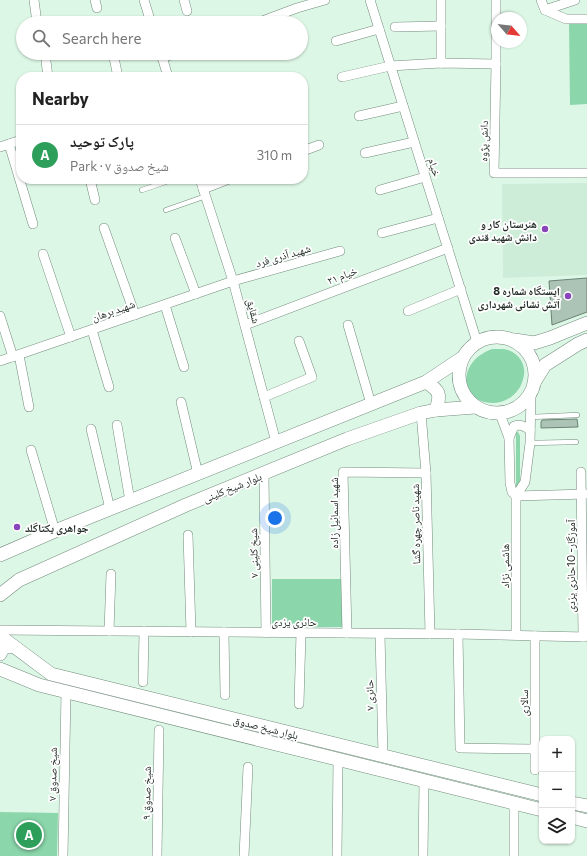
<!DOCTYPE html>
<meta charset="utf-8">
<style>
:root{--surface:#fff;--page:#f6f6f6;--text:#222;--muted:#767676;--line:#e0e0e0;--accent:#d93025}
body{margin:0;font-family:Commissioner,"Noto Naskh Arabic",sans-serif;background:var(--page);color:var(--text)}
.controls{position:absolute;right:12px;bottom:12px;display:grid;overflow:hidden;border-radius:8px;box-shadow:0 1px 3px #0004}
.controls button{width:36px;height:36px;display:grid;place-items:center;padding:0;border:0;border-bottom:1px solid var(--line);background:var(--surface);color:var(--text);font:20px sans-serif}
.compass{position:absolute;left:491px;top:12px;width:36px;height:36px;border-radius:50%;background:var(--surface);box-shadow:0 1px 3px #0004;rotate:118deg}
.you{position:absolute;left:275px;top:518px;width:14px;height:14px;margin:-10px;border:3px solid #fff;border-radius:50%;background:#1a73e8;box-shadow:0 0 0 6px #1a73e833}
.badge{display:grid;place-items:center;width:26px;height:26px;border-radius:50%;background:var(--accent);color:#fff;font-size:13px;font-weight:700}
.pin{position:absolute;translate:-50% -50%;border:2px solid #fff;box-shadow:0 1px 4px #0006}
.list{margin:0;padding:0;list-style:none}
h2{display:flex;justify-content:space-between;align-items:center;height:52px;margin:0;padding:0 16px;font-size:17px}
h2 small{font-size:13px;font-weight:400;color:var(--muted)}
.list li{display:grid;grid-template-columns:26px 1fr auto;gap:12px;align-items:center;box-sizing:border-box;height:60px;padding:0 16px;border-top:1px solid var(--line)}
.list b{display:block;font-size:15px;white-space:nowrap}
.list p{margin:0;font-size:13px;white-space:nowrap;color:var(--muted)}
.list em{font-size:13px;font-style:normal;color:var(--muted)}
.icon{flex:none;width:22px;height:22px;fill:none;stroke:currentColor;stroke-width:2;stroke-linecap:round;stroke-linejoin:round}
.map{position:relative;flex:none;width:587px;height:856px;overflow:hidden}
.search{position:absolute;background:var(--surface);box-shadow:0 1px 3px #0004;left:16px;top:16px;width:292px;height:44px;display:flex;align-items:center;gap:10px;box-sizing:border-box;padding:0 14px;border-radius:22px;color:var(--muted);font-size:15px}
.panel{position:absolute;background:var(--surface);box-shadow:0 1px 3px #0004;left:16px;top:72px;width:292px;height:112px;border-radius:16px}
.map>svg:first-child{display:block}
.built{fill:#cdedd8}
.green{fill:#8bd6aa}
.building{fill:#acc4b5;stroke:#6a8173}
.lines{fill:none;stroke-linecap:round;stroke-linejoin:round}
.lane-casing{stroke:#748c7d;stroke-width:5.5}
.street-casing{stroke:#748c7d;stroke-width:10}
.secondary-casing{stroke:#748c7d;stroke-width:14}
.lane{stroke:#fff;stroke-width:4.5}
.street{stroke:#fff;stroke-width:9}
.secondary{stroke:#fff;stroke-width:13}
.poi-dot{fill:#8946bb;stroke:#fff;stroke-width:1.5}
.labels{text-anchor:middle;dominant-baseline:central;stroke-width:3.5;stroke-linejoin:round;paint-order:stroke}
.street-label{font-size:11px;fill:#222c26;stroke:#fff}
.poi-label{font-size:11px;font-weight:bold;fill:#222c26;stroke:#fff;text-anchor:end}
</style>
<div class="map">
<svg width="587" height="856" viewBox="0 0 587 856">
<rect width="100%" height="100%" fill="#ddf7e6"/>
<!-- built -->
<path class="built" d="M587,183v92l-84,3 -1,-94z"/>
<!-- green -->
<g class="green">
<path d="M569,23h18v81l-17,1z"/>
<path d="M492,349c4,0 8,0 12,0 13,2 22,14 20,26 -7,43 -72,33 -55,-7 5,-10 13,-15 23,-19z"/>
<path d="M518,432l2,4v53l-2,1 -2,-2v-55z"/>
<rect x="272" y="579" width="70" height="48"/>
<path d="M0,812l58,1 -1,43h-57z"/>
</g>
<!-- building -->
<g class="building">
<path d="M587,278v34l-35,13 -3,-44z"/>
<path d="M577,419l1,8 -37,1v-6l1,-2z"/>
</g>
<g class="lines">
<!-- lane casing -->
<g class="lane-casing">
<g id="lane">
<path d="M142,190l32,-11"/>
<path d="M166,210l40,-14"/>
<path d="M531,417l46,-2"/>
<path d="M530,443l46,-1"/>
</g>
</g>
<!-- street casing -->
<g class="street-casing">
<g id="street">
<path d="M34,0l3,23"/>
<path d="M95,0l2,8"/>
<path d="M144,0l7,23"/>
<path d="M184,0l3,11"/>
<path d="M370,0l107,342"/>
<path d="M441,0v63"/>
<path d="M496,0v64l-2,109h93"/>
<path d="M541,0l4,10 30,-10"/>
<path d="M545,10l21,9h21"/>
<path d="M257,23l40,-15 28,-8"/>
<path d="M395,27l46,-1"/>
<path d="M336,41l43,-12"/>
<path d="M113,53l5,24"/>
<path d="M161,53l7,24"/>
<path d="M162,58l14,-5"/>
<path d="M46,61l2,16"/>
<path d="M342,77l48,-11 51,-3 55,1"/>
<path d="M359,116l44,-10"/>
<path d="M9,144l24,80"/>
<path d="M0,147l21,-7"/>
<path d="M303,151l16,-6"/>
<path d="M365,153l49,-11"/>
<path d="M90,179l5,21"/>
<path d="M200,179l33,102 43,161"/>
<path d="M203,189l26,-10"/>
<path d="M380,190l45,-13"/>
<path d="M104,228l31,87"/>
<path d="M382,233l56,-15"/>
<path d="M175,238l21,56"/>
<path d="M43,254l28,83"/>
<path d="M165,305l19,62"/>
<path d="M408,311l53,-22"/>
<path d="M0,316l13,41"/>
<path d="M245,325l203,-77"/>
<path d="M348,325l23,79"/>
<path d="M92,330l17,57"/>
<path d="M19,355l10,52"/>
<path d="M0,361l233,-80 107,-30"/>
<path d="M264,397l48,-20 -13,-36"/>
<path d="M181,402l17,72"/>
<path d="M421,413l5,60 4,161"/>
<path d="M500,414l9,24 1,45 2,9 4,4"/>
<path d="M117,425l13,76"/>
<path d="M91,429l19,80"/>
<path d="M509,438l5,-12c7,-2 10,0 16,4"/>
<path d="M31,450l24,81"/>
<path d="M581,472l2,165"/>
<path d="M264,474l2,159"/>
<path d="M516,496v139"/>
<path d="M516,496l9,-14 5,-39 1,-50"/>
<path d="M516,496l71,-2"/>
<path d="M188,535l3,97"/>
<path d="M0,630l458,4 129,3"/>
<path d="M109,631l2,-57"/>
<path d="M224,632l1,63"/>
<path d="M347,633l-4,-161 83,1"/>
<path d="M380,634l3,122"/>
<path d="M458,634l2,114 75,1"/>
<path d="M143,682l1,-51"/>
<path d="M299,704l2,-71"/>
<path d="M535,770v-134"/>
<path d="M63,856l3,-164"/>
<path d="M157,856l2,-126"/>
<path d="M244,856l4,-89"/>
<path d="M337,856l1,-97"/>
<path d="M423,856l1,-76"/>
<path d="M514,856v-53"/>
</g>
</g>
<!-- secondary casing -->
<g class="secondary-casing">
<g id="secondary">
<circle cx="497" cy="375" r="38"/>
<path d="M515,340l19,3 16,-5 37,-15"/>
<path d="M535,381l10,-16 33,-21 9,-4"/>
<path d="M426,382c14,9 15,12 10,28"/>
<path d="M0,555l55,-24 371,-149 36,-24"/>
<path d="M0,595l19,-15 167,-75 161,-66 74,-26 15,-3 39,-3"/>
<path d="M0,636l51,38 491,121"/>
<path d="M0,654l3,-6 10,-2"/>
<path d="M0,669l39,16 503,125"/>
<path d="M572,803l15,3"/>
<path d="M572,817l15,4"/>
</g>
</g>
<!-- lane -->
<use href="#lane" class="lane"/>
<!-- street -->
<use href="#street" class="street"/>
<!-- secondary -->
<use href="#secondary" class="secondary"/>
</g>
<!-- markers -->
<g class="poi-dot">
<circle cx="545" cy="229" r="4"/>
<circle cx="568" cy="296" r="4"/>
<circle cx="17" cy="527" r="4"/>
</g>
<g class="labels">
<!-- street labels -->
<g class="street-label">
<text transform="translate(483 141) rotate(-89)">دانش پژوه</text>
<text transform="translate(435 167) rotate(73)">خیام</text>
<text transform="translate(283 255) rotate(-16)">شهید آذری فرد</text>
<text transform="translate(342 275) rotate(-21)">خیام ۲۱</text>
<text transform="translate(113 310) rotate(-19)">شهید برهان</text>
<text transform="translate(254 311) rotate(75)">شقایق</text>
<text transform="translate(232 487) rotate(-22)">بلوار شیخ کلینی</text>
<text transform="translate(333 513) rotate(-90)">شهید اسمائیل زاده</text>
<text transform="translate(415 524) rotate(-91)">شهید ناصر چهره گشا</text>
<text transform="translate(253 553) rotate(-91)">شیخ کلینی ۷</text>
<text transform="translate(504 566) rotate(-90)">هاشمی نژاد</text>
<text transform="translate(570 566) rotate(-90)">آموزگار- 10حائری یزدی</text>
<text x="294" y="621">حائری یزدی</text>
<text transform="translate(369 695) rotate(-91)">حائری ۷</text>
<text transform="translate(523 703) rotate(-90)">سالاری</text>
<text transform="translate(266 727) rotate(14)">بلوار شیخ صدوق</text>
<text transform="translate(52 774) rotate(-89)">شیخ صدوق ۷</text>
<text transform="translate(146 793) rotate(-89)">شیخ صدوق ۹</text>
</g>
<!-- poi labels -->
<g class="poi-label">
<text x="537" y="223">هنرستان کار و<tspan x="537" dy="13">دانش شهید قندی</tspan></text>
<text x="560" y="290">ایستگاه شماره 8<tspan x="560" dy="13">آتش نشانی شهرداری</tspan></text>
<text x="25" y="527" text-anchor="start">جواهری یکتاگلد</text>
</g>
</g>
</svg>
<div class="controls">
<button>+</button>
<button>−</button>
<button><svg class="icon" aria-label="layers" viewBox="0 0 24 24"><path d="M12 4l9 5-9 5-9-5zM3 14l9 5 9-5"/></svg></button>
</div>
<svg class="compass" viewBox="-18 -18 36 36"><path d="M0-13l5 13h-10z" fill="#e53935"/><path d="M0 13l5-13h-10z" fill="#767676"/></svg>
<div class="you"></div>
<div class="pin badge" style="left:29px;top:835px;background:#2e9e5b">A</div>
<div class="search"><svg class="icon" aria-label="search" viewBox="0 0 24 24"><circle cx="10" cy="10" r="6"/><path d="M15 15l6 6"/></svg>Search here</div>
<section class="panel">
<h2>Nearby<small></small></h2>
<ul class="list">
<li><span class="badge" style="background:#2e9e5b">A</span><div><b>پارک توحید</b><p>Park · شیخ صدوق ۷</p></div><em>310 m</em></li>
</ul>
</section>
</div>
